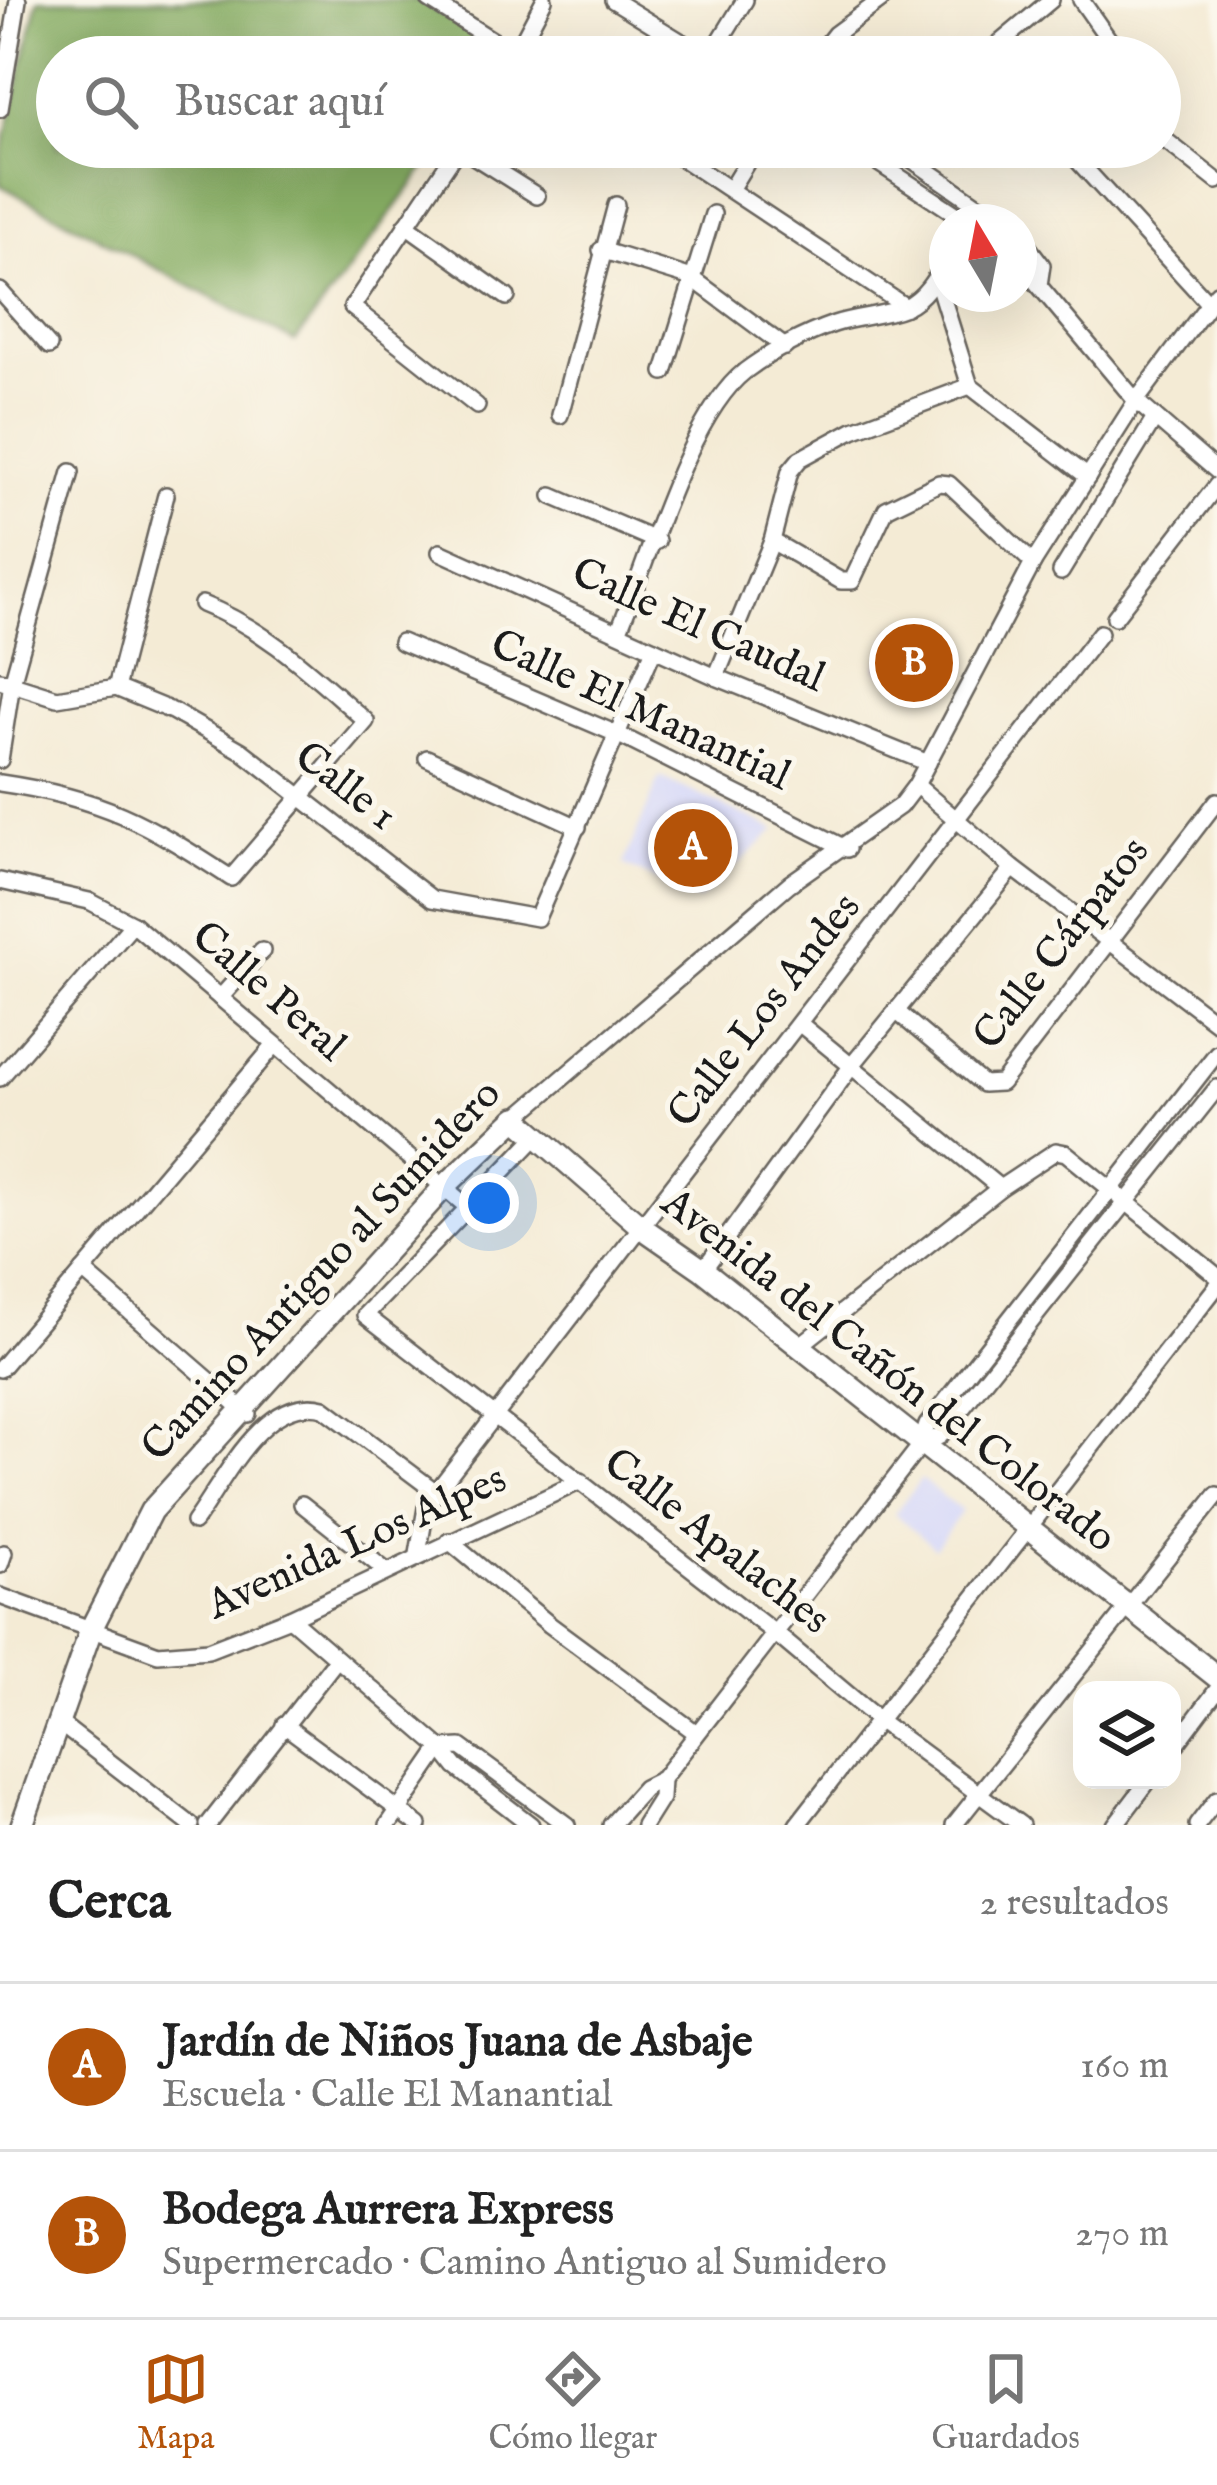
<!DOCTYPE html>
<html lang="es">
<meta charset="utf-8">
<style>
:root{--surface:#fff;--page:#f2f2f2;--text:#222;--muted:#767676;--line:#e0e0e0;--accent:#b45309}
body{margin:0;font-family:"IM FELL English",serif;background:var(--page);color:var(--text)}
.controls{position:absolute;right:36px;bottom:36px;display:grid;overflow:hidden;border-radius:24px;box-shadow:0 12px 48px #0002}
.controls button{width:108px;height:108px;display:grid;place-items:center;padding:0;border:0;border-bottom:3px solid var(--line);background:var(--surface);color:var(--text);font:60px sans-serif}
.compass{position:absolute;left:929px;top:204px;width:108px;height:108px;border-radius:50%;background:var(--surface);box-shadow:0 12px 48px #0002;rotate:350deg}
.you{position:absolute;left:489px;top:1203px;width:42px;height:42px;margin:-30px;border:9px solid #fff;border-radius:50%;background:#1a73e8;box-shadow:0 0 0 18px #1a73e833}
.badge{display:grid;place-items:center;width:78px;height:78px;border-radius:50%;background:var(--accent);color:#fff;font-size:39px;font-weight:700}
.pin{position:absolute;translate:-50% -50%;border:6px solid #fff;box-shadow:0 3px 12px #0006}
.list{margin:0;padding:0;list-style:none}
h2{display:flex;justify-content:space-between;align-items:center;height:156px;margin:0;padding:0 48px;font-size:51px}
h2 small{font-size:39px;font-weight:400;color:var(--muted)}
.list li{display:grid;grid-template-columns:78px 1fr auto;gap:36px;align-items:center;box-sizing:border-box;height:168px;padding:0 48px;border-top:3px solid var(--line)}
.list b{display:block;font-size:45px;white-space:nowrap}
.list p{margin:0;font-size:39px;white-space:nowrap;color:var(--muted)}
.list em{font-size:39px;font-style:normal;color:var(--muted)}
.icon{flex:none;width:66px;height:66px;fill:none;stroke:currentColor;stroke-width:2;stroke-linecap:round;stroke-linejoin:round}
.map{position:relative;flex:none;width:1217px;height:1825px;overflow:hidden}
.search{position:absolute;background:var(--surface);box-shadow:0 12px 48px #0002;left:36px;right:36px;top:36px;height:132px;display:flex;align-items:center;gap:30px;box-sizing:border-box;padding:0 42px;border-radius:66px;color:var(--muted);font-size:45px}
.sheet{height:492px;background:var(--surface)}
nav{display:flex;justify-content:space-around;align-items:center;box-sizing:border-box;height:168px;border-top:3px solid var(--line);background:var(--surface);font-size:33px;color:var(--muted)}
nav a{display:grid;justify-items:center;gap:6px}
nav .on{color:var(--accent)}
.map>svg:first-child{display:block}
.built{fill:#d6d8f9}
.forest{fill:#85ac62;stroke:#50643f;stroke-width:3}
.building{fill:#b59bd5}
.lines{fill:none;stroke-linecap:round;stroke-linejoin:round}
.minor-casing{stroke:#68645d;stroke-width:20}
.secondary-casing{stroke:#68645d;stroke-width:26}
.minor{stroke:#fff;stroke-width:15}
.secondary{stroke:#fff;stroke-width:21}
.labels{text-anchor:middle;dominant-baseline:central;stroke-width:10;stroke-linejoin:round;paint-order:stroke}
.street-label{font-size:42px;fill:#1c1c1c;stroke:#fbf7ec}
</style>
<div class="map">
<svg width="1217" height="1825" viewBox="0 0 1217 1825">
<rect width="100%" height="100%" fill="#fbf7ec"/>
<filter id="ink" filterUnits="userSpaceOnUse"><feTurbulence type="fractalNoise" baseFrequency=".00833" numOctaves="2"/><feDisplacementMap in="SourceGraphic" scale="24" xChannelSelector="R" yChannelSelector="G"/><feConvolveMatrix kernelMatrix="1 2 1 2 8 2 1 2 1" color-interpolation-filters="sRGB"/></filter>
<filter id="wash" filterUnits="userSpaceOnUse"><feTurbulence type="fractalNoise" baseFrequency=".004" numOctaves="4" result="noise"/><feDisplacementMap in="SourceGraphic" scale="48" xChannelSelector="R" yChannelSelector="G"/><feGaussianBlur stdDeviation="2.7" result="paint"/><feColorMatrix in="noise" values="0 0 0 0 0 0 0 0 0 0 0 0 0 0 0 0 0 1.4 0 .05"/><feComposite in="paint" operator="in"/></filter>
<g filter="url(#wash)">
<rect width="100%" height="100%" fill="#f4ebd5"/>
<!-- built -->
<g class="built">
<path d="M660,777l116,53 -78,70 -75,-35z"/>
<path d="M921,1479l41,32 -27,37 -41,-34z"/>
</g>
<!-- forest -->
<path class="forest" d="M38,0h381l90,56 -452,1v90h384l-146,195 -295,-157v-25z"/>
<g id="blocks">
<!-- building -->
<path class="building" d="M892,628l60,29 -18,38 -57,-26z"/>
</g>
</g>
<g filter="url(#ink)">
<use href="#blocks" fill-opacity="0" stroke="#68645d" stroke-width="3"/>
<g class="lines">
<!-- minor casing -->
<g class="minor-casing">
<g id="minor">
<path d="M429,0l90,57"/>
<path d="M613,0l93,57"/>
<path d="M1081,0l40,57"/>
<path d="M514,57l30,-57"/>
<path d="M710,57l35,-57"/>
<path d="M817,57l18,-23 46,-34"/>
<path d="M983,57l68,-57"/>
<path d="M0,109l18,-109"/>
<path d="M1160,136l57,45"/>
<path d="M459,147l-107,160 125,99"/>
<path d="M459,147l78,49"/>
<path d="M665,147l241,160"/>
<path d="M854,147l114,75"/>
<path d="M894,147l108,75"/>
<path d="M1089,147l-13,8 3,7 130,142"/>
<path d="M731,188l25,-41"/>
<path d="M406,225l101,72"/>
<path d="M1019,235l23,30 -3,20"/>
<path d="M601,250l91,28 93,69"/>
<path d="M1019,262l117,139 81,70"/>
<path d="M936,277l34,109 118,91"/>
<path d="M0,291l49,55"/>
<path d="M664,372l49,-158"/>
<path d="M560,415l56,-210"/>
<path d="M552,496l105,45"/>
<path d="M772,541l69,40h11l34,-72 53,-26 10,1 84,79"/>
<path d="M440,552l276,125 212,86"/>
<path d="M1061,572l94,-154"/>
<path d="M1115,617l102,-132"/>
<path d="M618,632c30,-70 70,-216 127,-261 25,-19 60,-37 89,-47 23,-8 49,-8 71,-17 20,-9 32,-31 42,-48"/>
<path d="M401,642l218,93 228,114"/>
<path d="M716,677l56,-136 18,-70 10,-12 53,-29 117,-44"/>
<path d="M0,680l57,18 59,-10"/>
<path d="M116,688l56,23 70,40 190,148 105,19 117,-269"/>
<path d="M116,688l50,-193"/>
<path d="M427,758l151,69"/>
<path d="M0,760l12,-77 59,-211"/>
<path d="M0,783c103,15 145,39 231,95l135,-157c-52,-45 -99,-92 -164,-117"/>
<path d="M916,785l97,83 204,155"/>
<path d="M0,881l89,20 44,23 332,281"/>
<path d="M220,998l42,-47"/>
<path d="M896,1011l87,73 18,-1 216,-282"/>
<path d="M799,1023l201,165"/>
<path d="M0,1078l133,-154"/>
<path d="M516,1118l273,-234 111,-78 16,-21 117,-222 103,-162 81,-108"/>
<path d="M535,1138l-170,177 411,319 105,88 140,103"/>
<path d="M703,1270l150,-206 160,-196"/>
<path d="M83,1271l165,143"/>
<path d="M798,1347l202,-159 56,-37 10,2 151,123"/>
<path d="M0,1369l274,-323"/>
<path d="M920,1446l20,-10 277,-348"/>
<path d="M302,1504l83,66"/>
<path d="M194,1522c29,-39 70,-130 130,-114l112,84"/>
<path d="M449,1541l101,84 145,107"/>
<path d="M418,1554l8,-46 10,-16 664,-859"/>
<path d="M0,1565l4,-12"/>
<path d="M0,1596l158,58 50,-4 82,-32 291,-137"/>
<path d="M290,1618l151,130 15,19 75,58"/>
<path d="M58,1722l133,103"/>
<path d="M284,1725l135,100"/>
<path d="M1172,1750l45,-60"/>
<path d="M208,1825l129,-166"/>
<path d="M388,1825l53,-77 20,-1 106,78"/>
<path d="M611,1825l33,-37 18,-9 258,-333 7,-21 290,-372"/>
<path d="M644,1825l17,-27 1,-19"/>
<path d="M797,1825l420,-539"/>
<path d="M954,1825l263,-330"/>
<path d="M1115,1825l34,-45"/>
<path d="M1197,1825l20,-26"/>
</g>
</g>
<!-- secondary casing -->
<g class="secondary-casing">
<path id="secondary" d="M22,1825l70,-198 59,-116 292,-323 73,-70 128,111 59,41 514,407"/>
</g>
<!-- minor -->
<use href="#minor" class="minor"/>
<!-- secondary -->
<use href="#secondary" class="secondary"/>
</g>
</g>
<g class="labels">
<!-- street labels -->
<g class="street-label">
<text transform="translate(698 626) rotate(24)">Calle El Caudal</text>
<text transform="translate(640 711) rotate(25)">Calle El Manantial</text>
<text transform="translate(345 787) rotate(38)">Calle 1</text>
<text transform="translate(1062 944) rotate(-52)">Calle Cárpatos</text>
<text transform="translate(268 992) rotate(41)">Calle Peral</text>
<text transform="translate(765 1011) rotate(-52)">Calle Los Andes</text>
<text transform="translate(322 1271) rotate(-47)">Camino Antiguo al Sumidero</text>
<text transform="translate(888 1371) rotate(38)">Avenida del Cañón del Colorado</text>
<text transform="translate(716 1542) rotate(38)">Calle Apalaches</text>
<text transform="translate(357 1543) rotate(-24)">Avenida Los Alpes</text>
</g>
</g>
</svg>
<div class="controls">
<button><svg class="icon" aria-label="layers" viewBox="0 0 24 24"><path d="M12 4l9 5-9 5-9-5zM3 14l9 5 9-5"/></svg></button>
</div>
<svg class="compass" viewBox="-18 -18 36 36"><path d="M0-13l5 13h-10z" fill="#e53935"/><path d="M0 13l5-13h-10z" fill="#767676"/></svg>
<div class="you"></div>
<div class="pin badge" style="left:693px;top:848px">A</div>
<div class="pin badge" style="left:914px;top:663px">B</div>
<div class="search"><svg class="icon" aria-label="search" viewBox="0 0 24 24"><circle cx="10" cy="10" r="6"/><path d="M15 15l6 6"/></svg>Buscar aquí</div>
</div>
<section class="sheet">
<h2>Cerca<small>2 resultados</small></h2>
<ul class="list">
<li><span class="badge">A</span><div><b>Jardín de Niños Juana de Asbaje</b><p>Escuela · Calle El Manantial</p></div><em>160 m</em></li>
<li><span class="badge">B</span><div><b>Bodega Aurrera Express</b><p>Supermercado · Camino Antiguo al Sumidero</p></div><em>270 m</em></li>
</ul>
</section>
<nav>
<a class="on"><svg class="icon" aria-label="map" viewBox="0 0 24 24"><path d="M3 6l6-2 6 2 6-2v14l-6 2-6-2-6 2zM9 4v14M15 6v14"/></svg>Mapa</a>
<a><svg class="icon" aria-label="directions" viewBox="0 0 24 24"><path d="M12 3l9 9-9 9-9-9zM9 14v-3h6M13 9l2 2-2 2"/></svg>Cómo llegar</a>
<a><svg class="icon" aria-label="saved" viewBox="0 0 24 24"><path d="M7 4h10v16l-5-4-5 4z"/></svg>Guardados</a>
</nav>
